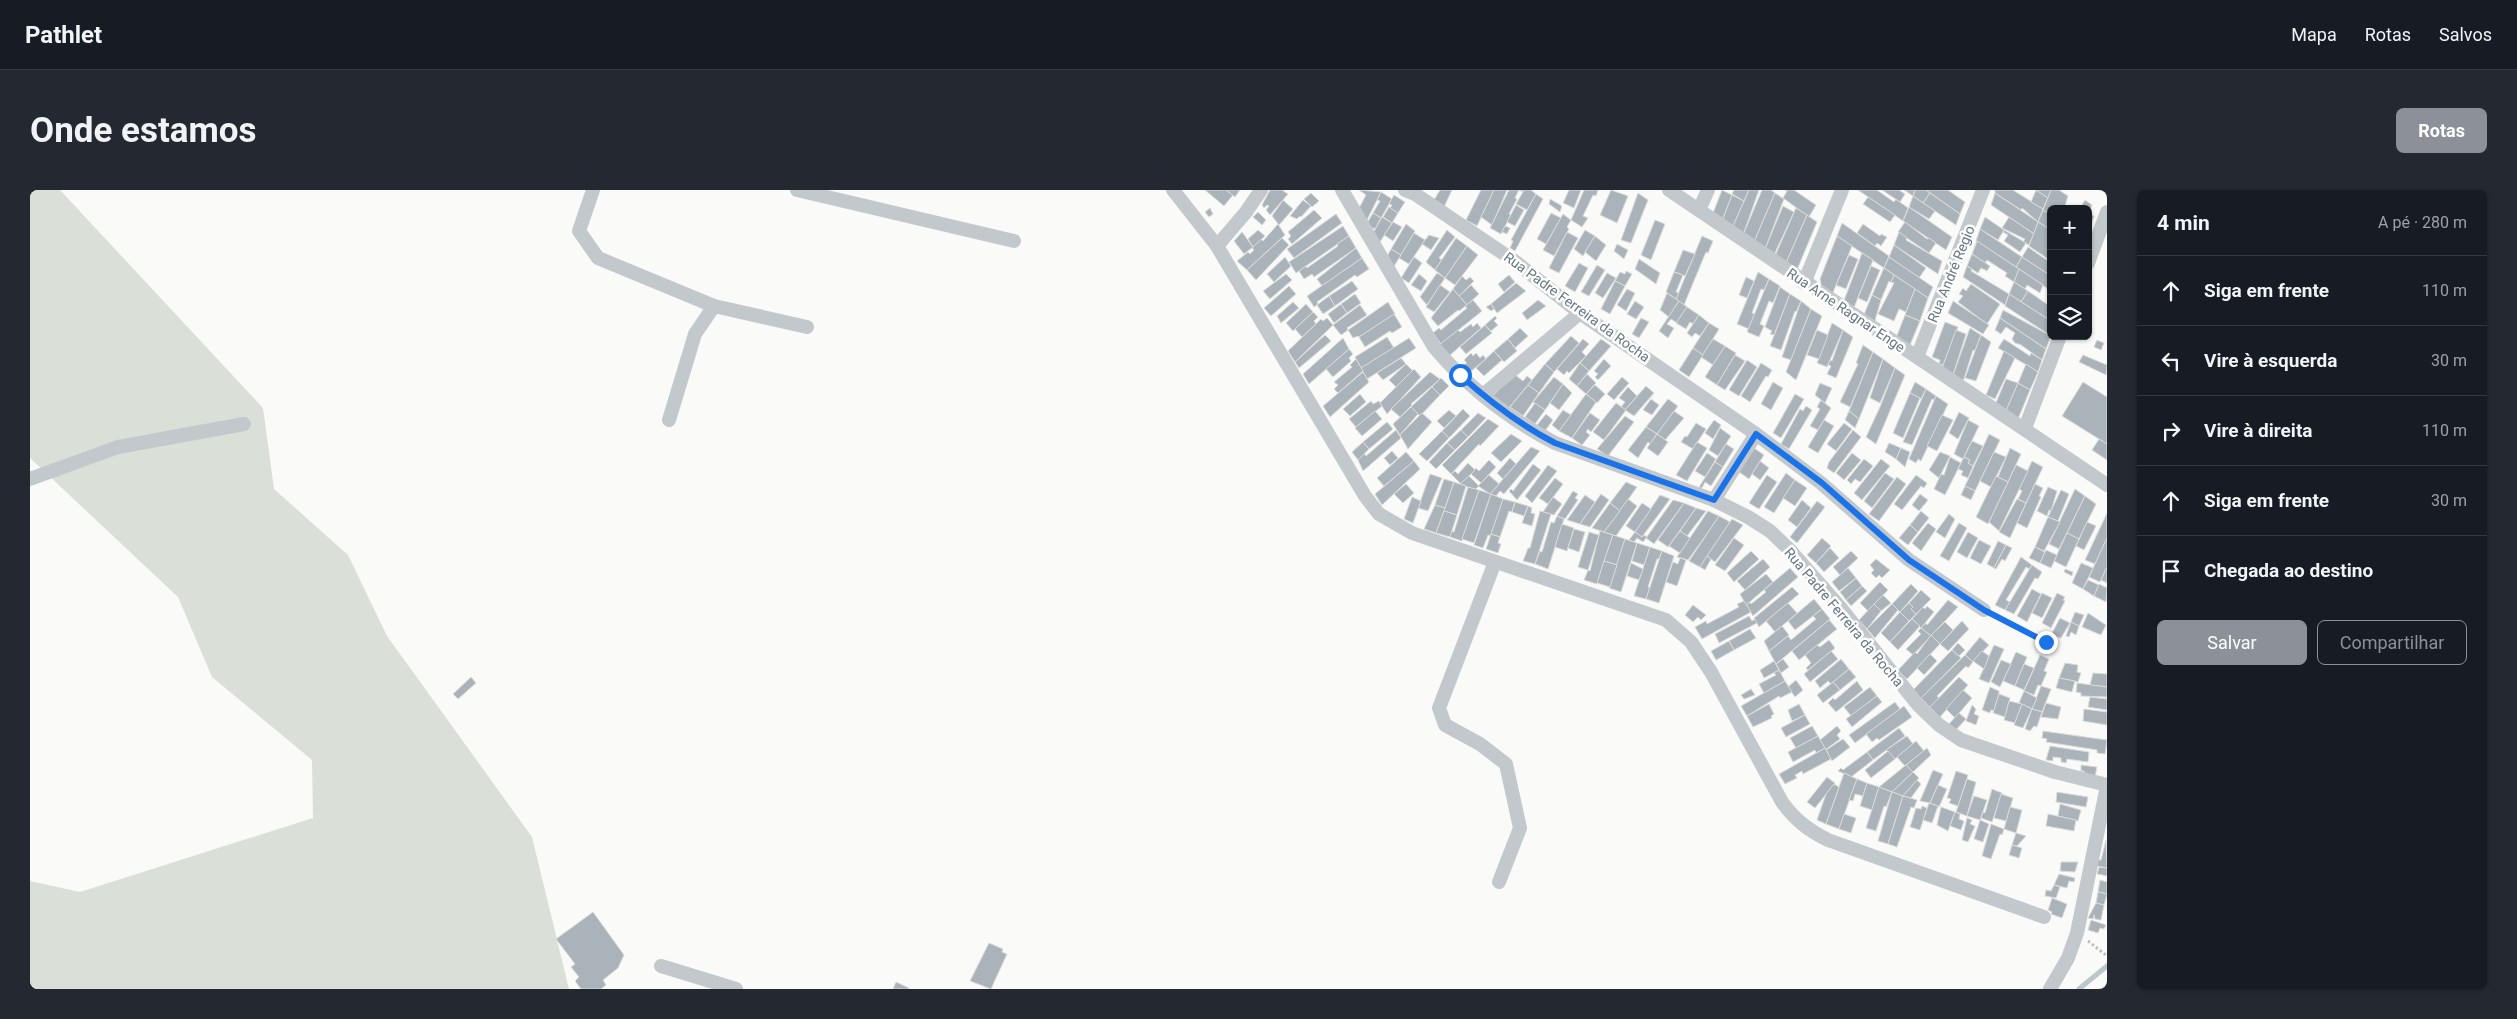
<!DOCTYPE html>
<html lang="pt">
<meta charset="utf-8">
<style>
:root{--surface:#171b24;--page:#242831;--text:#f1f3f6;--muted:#9ea1a6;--line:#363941;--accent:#8c9099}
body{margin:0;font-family:Roboto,sans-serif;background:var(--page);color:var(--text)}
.controls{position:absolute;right:15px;top:15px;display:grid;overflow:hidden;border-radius:8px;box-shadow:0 1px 4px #0004}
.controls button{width:45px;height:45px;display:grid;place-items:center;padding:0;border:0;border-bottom:1px solid var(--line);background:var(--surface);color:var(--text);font:25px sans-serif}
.stop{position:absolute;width:15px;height:15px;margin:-11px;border:4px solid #1a73e8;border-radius:50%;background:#fff}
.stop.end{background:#1a73e8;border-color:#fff;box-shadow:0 1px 5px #0008}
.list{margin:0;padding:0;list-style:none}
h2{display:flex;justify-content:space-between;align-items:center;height:65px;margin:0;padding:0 20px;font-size:21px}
h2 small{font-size:16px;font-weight:400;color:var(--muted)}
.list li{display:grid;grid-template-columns:32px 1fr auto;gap:15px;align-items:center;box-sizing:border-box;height:70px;padding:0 20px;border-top:1px solid var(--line)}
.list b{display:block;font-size:19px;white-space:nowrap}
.list em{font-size:16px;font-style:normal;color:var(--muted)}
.actions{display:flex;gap:10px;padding:15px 20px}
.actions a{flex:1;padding:11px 0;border:1px solid var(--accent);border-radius:8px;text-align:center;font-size:18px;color:var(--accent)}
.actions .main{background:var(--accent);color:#fff}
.icon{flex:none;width:28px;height:28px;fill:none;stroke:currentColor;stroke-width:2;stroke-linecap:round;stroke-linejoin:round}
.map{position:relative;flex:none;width:2077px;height:799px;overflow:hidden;border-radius:8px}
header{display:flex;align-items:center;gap:30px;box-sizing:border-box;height:70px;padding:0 25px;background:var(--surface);border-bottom:1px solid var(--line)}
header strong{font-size:24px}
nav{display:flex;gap:28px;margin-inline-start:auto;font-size:18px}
.intro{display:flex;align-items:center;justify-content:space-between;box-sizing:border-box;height:120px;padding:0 30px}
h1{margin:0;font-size:35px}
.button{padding:12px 22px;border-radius:8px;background:var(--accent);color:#fff;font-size:18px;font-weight:700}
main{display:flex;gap:30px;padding:0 30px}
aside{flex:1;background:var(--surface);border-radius:8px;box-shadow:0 1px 4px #0004}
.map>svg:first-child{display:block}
.green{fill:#dadfd7}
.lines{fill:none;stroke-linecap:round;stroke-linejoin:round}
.stream{stroke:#bbc7cb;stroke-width:5}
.building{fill:#aab3b9;stroke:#dcdcda}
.path{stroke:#bbbfc2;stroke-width:3;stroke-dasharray:2.5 2.5;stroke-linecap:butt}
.minor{stroke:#c3c8cc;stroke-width:14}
.route{stroke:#1a73e8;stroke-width:6}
.labels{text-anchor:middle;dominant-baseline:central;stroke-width:5;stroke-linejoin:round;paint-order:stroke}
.street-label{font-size:14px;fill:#657683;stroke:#fff}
</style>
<header>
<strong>Pathlet</strong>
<nav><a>Mapa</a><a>Rotas</a><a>Salvos</a></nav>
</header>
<div class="intro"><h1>Onde estamos</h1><a class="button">Rotas</a></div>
<main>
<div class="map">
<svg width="2077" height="799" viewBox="0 0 2077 799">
<rect width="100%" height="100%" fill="#fafaf8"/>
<!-- green -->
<path class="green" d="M0,0h30l203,218 11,81 74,66 39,81 145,201 37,152h-539v-108l50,11 233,-74 -1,-58 -100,-83 -34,-80 -148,-139z"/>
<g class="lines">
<!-- stream -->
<path class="stream" d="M2049,799l28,-23"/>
</g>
<!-- building -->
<g class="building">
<path d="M1175,0h21l7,5 -9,11z"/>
<path d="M1196,0h14l-5,7z"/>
<path d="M1240,0h12l6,4 -18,21 -4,-5 3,-4 -2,-1 -3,3 -2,-3z"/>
<path d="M1329,0l22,2 -16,32 -8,-12 9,-17z"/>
<path d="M1410,0h12l-8,17 -10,-7z"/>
<path d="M1451,0h13l-17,36 -11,-6z"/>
<path d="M1464,0h13l-15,35 -11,-8z"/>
<path d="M1479,0h15l-1,2 -4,-2 -4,8 2,1 -8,15 2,1 -10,19 -11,-6z"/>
<path d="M1494,0h7l5,4 -9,16 -11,-6z"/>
<path d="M1539,0h12l-7,18 -11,-5z"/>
<path d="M1554,0h14l-2,6 -3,-1 -10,21 5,2 -6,9 -11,-7z"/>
<path d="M1581,0l17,6 -11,27 -17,-8z"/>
<path d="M1692,0l10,5 -10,26 -9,-8z"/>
<path d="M1704,0h15l-5,11 -12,-7z"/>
<path d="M1719,0h10l-16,45 -11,-7z"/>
<path d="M1732,0h9l4,3 -21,49 -11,-7z"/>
<path d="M1755,0h9l22,15 -7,12 -26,-19 4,-7z"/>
<path d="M1828,0h19l17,12 2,-3 12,9 -5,13z"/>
<path d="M1852,0h17l6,4 -5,8z"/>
<path d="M1874,0h11l-2,6z"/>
<path d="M1885,0h11l4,3 -7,10 -10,-7z"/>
<path d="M1896,0h22l17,12 -5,12z"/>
<path d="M1965,0h18l30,19 -5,13 -16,-14 -1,2 -26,-17z"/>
<path d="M2006,0h15l-3,8z"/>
<path d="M2006,0l12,8 -5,11 -12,-7z"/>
<path d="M2021,0h8l9,6 -4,13h-13v6l-8,-5z"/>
<path d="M1351,2l11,7 -11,19 -8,-5 7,-12 -3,-1z"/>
<path d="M1281,3l8,8 -7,6 -8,-8z"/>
<path d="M1608,3l10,7 -17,43 -10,-3z"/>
<path d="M1745,3l9,6 -19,50 -11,-7z"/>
<path d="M1900,3l30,21 -4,11 -33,-22z"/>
<path d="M1965,3l43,29 -4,12 -43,-29z"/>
<path d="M1506,4l7,5 -28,52 -5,-3 3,-7 -2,-1z"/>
<path d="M1364,5l11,7 -7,11 -8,-5 2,-3 -3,-1z"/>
<path d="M1702,5l12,6 -12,27 -10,-7z"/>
<path d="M1883,6l22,15 -6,8 -20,-12z"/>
<path d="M1838,7l27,18 -5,7 -27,-18z"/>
<path d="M1520,9l12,7 -2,6 -11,-8z"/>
<path d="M1253,10l10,9 -14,16 -7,-9z"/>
<path d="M1273,10l8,6 -10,11 -1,-1 -3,3 -7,-3z"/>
<path d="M2055,10l7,5 -3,6 -7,-6z"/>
<path d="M1486,15l8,5 -9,16 -8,-4z"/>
<path d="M1753,16l11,6 -20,43 -9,-6z"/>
<path d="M1359,17l9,6 -6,10 -9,-6z"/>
<path d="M1879,17l43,30 -6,13 -43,-29z"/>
<path d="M1180,18l3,6 -4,3 -4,-5z"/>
<path d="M1766,18l11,7 -21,48 -11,-7z"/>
<path d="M1284,20l8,8 -30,26 -4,-5 3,-3 -3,-4z"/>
<path d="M2013,20l8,5v15l-13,-8z"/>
<path d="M1228,22l8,8 -4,5 -9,-8z"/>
<path d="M1343,23l8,5 -6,11 -9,-4z"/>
<path d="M1521,23l10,5 -15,26 -9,-5z"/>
<path d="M2058,23l6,3 -4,11 -2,-1z"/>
<path d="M1306,24l6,9 -48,35 -7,-9z"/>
<path d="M1533,24l8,6 -4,7 2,2 -15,27 -11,-6z"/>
<path d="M1777,25l10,7 -20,48 -11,-7z"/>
<path d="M1352,27l10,6 -14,22 -6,-10z"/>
<path d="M1955,27l19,13 -6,10 -18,-11z"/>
<path d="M1979,27l25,17 -5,11 -6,-3 2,-3 -23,-11z"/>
<path d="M1625,30l10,4 -14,36 -10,-5z"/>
<path d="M1363,32l9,5 -9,14 -9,-6z"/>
<path d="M1875,32l22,17 2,-1 7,5 -7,10 -31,-21z"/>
<path d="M2008,32l13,8v31l-22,-15z"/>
<path d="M1812,33l47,33 -5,12 -47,-32z"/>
<path d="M1248,34l7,11 -38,35 -10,-9 11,-9 2,2 4,-4 -2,-2 9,-9 2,2z"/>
<path d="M1376,34l9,7 -14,24 -10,-6z"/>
<path d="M1833,34l17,12 1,-2 6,3 -6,9 -4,-3 -2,3 -18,-13z"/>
<path d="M1313,36l6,10 -53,37 -7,-11z"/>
<path d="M1475,36l5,2 -3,6 -5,-2z"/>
<path d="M1950,39l42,28 -6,10 -40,-26z"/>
<path d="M1228,40l7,6 -12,11 -5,-8z"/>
<path d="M1417,40l8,7 -16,21 3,2 -7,10 -9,-8z"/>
<path d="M1555,40l10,6 -12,20 -9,-7z"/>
<path d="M1974,40l22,13 -6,9 -16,-11 4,-6 -5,-3z"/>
<path d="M1212,42l11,15 -9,7 -10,-13z"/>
<path d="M1537,42l11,6 -19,35 -10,-5z"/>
<path d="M1869,42l8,6 -1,2 36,21 -4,13 -44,-29z"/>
<path d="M1384,43l11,7 -16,24 -10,-6z"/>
<path d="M1399,45l10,3 -8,12 -9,-6z"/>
<path d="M1319,46l7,12 -42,29 -2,-3 -8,5 -5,-8 7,-5 1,2 31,-22 -1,-2z"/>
<path d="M1565,46l11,9 -10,16 -11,-9z"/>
<path d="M1672,46l11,5 -5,12 -2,-1 -22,53 -8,-6z"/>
<path d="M1807,46l15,10 -20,49 -10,-7 -2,-9z"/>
<path d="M1252,48l7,7 -33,35 -9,-10z"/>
<path d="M1426,48l11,8 -22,32 -10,-8z"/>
<path d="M1947,51l42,28 -5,13 -9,-6 2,-3 -20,-13 -2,3 -13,-9z"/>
<path d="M1587,54l11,6 -4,9 -10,-8z"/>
<path d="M1864,55l32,23 -7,10 -30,-21z"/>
<path d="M1437,56l11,9 -23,30 -10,-7z"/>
<path d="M1998,57l23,16v13l-29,-19z"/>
<path d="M1326,58l6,10 -40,28 -5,-7z"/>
<path d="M1361,59l10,6 -10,16 -6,-11z"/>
<path d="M1653,60l12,4 -10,22 -11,-4z"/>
<path d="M1832,63l11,7 -20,50 -10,-7z"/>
<path d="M1942,64l18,12 -3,5 -6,-3 -3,5 -11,-7z"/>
<path d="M1819,65l9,4 -12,30 -10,-4z"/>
<path d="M1255,67l6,9 -17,16 -7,-8z"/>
<path d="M1384,67l8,6 -13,20 -8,-5z"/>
<path d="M1859,67l44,30 -5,11 -44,-30z"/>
<path d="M1992,67l29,19v15l-35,-24z"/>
<path d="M1332,68l7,11 -12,8 -2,-2 -38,27 1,2 -4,3 -7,-11z"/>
<path d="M1609,69l21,14 -4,11 -21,-15z"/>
<path d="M1549,73l9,5 -13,24 -10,-6z"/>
<path d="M1567,75l8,5 -16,26 -8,-4z"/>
<path d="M1841,76l9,4 -13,32 -9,-4z"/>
<path d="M1937,76l5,3 -1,2 38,23 -4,11 -42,-28z"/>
<path d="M1854,78l10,7 -3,8 -2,-2 -8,19 -9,-5z"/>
<path d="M1989,79l24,16 -3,8 -13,-8 -2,4 -11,-7z"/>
<path d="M1596,81l6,3 -7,12 -10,-5 5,-9 5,2z"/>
<path d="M1644,82l9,3 -7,17 3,1 -3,6 -10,-7z"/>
<path d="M1728,82l11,7 -5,11 -3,-1 -9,24 3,1 -6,15 -12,-5z"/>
<path d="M1407,83l8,5 -18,27 -7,-8z"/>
<path d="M1577,83l9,5 -13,20 -8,-5z"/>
<path d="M1256,84l6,6 -22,19 -7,-8z"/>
<path d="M1389,84l8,7 -6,10 -10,-6z"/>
<path d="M1479,85l6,7 -11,10 -6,-8z"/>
<path d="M1864,85l21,14 -9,23 -7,-3 -5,12 -16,-7 16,-31 -3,-1z"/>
<path d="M1432,86l4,4 4,-3 4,4 -15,15 -6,-7z"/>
<path d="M1716,87l8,4 -7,17 -8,-3z"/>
<path d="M1739,89l11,7 -7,17 -4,-2 -9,23 4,2 -5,11 -12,-5z"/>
<path d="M1322,91l6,8 -23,17 -6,-10z"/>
<path d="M1585,91l10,5 -15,28 -9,-5z"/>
<path d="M1984,92l14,9 -7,11 -12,-8z"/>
<path d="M1486,93l10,8 -29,22 -6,-9z"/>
<path d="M1941,94l29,20 -13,20 -29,-22 5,-6 -4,-2 4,-6 3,3z"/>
<path d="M1410,95l10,7 -16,20 -8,-5z"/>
<path d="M1441,95l8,9 -12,11 -8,-9z"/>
<path d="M1259,96l7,8 -25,22 -7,-8z"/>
<path d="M1750,97l10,7 -16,41 -4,-1 2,-3 -7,-4z"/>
<path d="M1423,99l14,16 -8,6 -1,-1 -20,16 -7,-8z"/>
<path d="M1597,99l8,4 -9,18 -9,-6z"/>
<path d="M1885,99l13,9 -8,23 -15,-6z"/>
<path d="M1998,101l23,16v14l-30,-19z"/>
<path d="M1637,103l12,8 -10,16 -9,-7z"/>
<path d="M1325,104l6,9 -14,10 -6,-9z"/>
<path d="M1760,104l11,7 -5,11 -1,-1 -14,39 -11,-4z"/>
<path d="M1979,104l42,27v15l-46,-30z"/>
<path d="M1842,105l9,5 -7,24 -11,-7z"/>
<path d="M1299,106l6,10 -12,8 -6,-9z"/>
<path d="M1443,110l9,11 -41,33 -8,-11 6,-5 2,2 26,-22 -2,-2z"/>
<path d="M1508,110l8,6 -19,14 -5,-7z"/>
<path d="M1605,111l9,6 -8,12 -9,-5z"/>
<path d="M1649,111l8,6 -10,16 -6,-4 -4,5 7,4 -6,10 -9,-7z"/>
<path d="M1771,111l10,8 -20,51 -9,-3z"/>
<path d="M1923,111l36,24 -6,9 -35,-21z"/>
<path d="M1263,112l6,6 -18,15 -4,-7z"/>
<path d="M1358,112l7,12 -36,23 -1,-1 -5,2 -5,-8z"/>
<path d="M1276,114l7,8 -20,19 -7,-8z"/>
<path d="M1311,114l6,9 -13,10 -6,-9z"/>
<path d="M1461,114l3,5 -3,2 -5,-4z"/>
<path d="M1330,115l7,10 -20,13 1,2 -7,5 -8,-10z"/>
<path d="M1657,117l12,8 -6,9 -3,-2 -4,7 -10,-6z"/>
<path d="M1781,119l11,7 -26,64 -10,-8z"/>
<path d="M1973,120l48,26 -5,13 -46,-31z"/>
<path d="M1283,122l5,5 -4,4 2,3 -14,13 -7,-8z"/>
<path d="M1364,124l8,13 -10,6 -2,-2 -25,16 -6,-10z"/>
<path d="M1669,125l10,8 -9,13 -5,-3 -3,4 -5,-4z"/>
<path d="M1875,125l15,6 -10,24 -14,-7z"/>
<path d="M1465,126l2,2 -3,3 4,4 -7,6 -6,-6z"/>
<path d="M1297,128l6,7 -38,37 -7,-11 33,-32 2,2z"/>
<path d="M1611,128l8,4 -10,16 -7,-4z"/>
<path d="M1970,128l46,31 -4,11 -21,-15 -6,-2 -3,-4 3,-6 -9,-6 -5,7 -6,-4z"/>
<path d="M1915,132l13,5 -15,38 -4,-1 1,-4 -8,-3z"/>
<path d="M1447,133l4,5 -32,28 -10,-11 19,-15 2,2 11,-8 2,3z"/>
<path d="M1679,133l10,6 -16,26 -10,-7z"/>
<path d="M1802,133l11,7 -16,37 -10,-4z"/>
<path d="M1455,135l7,8 -26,21 -6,-7z"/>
<path d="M1490,138l8,8 -13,12 -7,-9z"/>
<path d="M1940,138l11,7 -6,16 -2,-1 -11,35 -10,-7z"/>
<path d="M1787,140l11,5 -9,24 -12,-4z"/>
<path d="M1813,140l10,7 -17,41 -9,-4 4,-8 -3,-1 2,-5 2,1z"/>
<path d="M1926,140l10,4 -14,44 -11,-7z"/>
<path d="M1295,145l6,6 -32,27 -4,-6z"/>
<path d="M1951,145l10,7 -15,39 -11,-3z"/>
<path d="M1541,146l8,7 -25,29 -9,-8z"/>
<path d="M1357,147l7,11 -33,20 -6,-11z"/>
<path d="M1313,148l6,11 -40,35 -6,-10z"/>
<path d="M1379,148l7,10 -49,31 -6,-11z"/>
<path d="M1478,149l9,12 -13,11 -10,-11z"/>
<path d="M1553,149l6,5 -7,8 4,4 -17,17 -2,-2 -3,4 -7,-6z"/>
<path d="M1571,149l10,7 -22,25 -9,-8z"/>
<path d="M1683,149l12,7 -12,19 -12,-8z"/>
<path d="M1974,149l26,17 1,-3 11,7 -4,12 -40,-24z"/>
<path d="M2067,150l7,3 -3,7 -7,-3z"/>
<path d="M1833,155l10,7 -23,55 -10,-5 18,-38 -2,-1z"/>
<path d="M1695,156l11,7 -19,32 -12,-8z"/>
<path d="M1663,158l10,7 -14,22 -10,-7z"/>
<path d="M1319,159l4,5 -4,4 2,3 -18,16 -7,-8z"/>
<path d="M1464,161l8,9 -18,16 -8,-8z"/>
<path d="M1974,161l11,7 -20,41 -9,-4z"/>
<path d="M1843,162l10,7 -24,60 -10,-8z"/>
<path d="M1441,163l2,3 3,-3 4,5 3,-3 3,4 -21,17 -7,-8 9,-5 -3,-3z"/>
<path d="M1705,165l10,6 -20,29 -8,-5z"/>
<path d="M2053,165l24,10 -1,10 -27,-13z"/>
<path d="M1371,168l5,6 -23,16 -6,-7z"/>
<path d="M1326,169l7,12 -25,22 -4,-4 4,-4 -4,-3 18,-15 -2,-2z"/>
<path d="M1574,169l7,7 -13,14 -3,-3 3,-3 -4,-3z"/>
<path d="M1853,169l12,9 -15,35 -10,-5z"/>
<path d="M1717,170l10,7 -18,29 -10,-6z"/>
<path d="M1550,173l9,8 -12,15 -8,-7z"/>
<path d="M1731,173l11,7 -4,7 -2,-1 -16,26 -9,-6z"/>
<path d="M1376,174l7,7 -17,16 -7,-7z"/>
<path d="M1515,174l9,8 -15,21 -11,-8z"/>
<path d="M1996,174l12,8 -8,18 -12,-7z"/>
<path d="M1865,178l10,7 -29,69 -10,-7 14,-30z"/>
<path d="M1384,179l7,8 -34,37 -7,-11z"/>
<path d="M1333,182l6,10 -39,35 -7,-11z"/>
<path d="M1400,182l10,7 -29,25 1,1 -12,12 -9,-8z"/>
<path d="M1483,183l10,8 4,-5 5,4 -24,29 -15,-13z"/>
<path d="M1557,184l9,9 -10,11 -9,-8z"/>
<path d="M1524,187l9,7 -18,26 -12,-8z"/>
<path d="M1592,187l7,6 -15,17 -7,-6z"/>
<path d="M1411,188l8,8 -9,9 -8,-8z"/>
<path d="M1976,189l12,4 -12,28 -11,-6z"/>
<path d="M1743,192l10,6 -12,22 -10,-6z"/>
<path d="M1885,192l11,7 -5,10 -11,-6z"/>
<path d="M2053,192l24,15v47l-45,-28z"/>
<path d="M1790,193l12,5 -7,15 -10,-8z"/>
<path d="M1988,193l12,7 -12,29 -12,-8z"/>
<path d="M1533,194l9,9 -13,17 -9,-7z"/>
<path d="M1498,195l11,8 -16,23 -13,-9z"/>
<path d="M1565,195l10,9 -8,9 -11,-9z"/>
<path d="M1616,196l8,7 -20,23 -9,-6z"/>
<path d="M1402,197l8,8 -20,21 -9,-9z"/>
<path d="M1598,197l9,9 -12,14 -4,-3 4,-5 -6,-4z"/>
<path d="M1896,199l10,7 -2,4 -2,-1 -20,46 -9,-3z"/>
<path d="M1880,203l10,5 -17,40 -10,-5z"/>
<path d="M1330,204l6,8 -16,14 -7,-7z"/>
<path d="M1556,204l10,8 -24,36 -13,-7z"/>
<path d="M1765,204l9,5 -23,39 -8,-5z"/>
<path d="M1906,206l12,8 -27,57 -3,-2 -2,4 -7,-4z"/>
<path d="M1621,209l8,6 -7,10 -9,-5z"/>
<path d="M1638,209l10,7 -21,28 -11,-7z"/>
<path d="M1791,210l10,8 -13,22 -8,-4 10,-17 -3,-2z"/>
<path d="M1341,211l2,3 6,-3 3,5 -26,21 -7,-8z"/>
<path d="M1505,213l10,7 -10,14 -10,-7z"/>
<path d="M1586,213l10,7 -22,30 -11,-8z"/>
<path d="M1776,216l6,4 -23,39 -8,-5 19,-35 3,2z"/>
<path d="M1381,217l7,7 -18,21 -7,-11z"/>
<path d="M1433,219l7,7 -21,22 -7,-7z"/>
<path d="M1419,220l7,6 -12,12 -7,-7z"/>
<path d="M1533,220l8,5 -12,16 -7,-6z"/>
<path d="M1345,221l7,8 -20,17 -7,-8z"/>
<path d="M1644,221l10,7 -19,22 -8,-6z"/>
<path d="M1819,221l10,8 -4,9 -10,-8z"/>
<path d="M1929,222l10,6 -11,21 -9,-6z"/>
<path d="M1392,223l10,9 -24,27 -8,-14z"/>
<path d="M1448,223l8,5 -18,19 -7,-7z"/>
<path d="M1560,223l10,7 -9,12 -3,-3 -2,3 4,3 -8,10 -10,-7z"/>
<path d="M1516,224l7,6 -8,11 -8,-6z"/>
<path d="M1912,225l11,5 -16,31 -10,-5z"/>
<path d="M1595,226l9,6 -26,34 -11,-7z"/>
<path d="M1458,229l11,7 -19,20 -1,-2 -28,30 -9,-9z"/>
<path d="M1684,230l7,5 -8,14 -8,-6z"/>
<path d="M1794,230l10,6 -16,27 -10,-6z"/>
<path d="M1938,230l11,6 -16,33 -9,-5z"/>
<path d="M1357,232l6,7 -24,20 -6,-7z"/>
<path d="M1666,233l10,6 -13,20 -12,-7 4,-6 2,1z"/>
<path d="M1814,233l8,6 -16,22 -9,-7z"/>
<path d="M1616,237l11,7 -7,10 -2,-2 -10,16 -10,-8z"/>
<path d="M1690,238l11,8 -13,20 -9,-6z"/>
<path d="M1366,240l5,8 -38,33 -5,-11 6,-7 2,3z"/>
<path d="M1431,240l7,7 -13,13 -8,-7z"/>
<path d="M1823,240l8,7 -27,36 -7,-5 2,-6z"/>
<path d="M1412,241l7,7 -22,23 -8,-7z"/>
<path d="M1481,244l11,7 -21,21 -10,-9z"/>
<path d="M1627,244l11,8 -10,14 -11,-8z"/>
<path d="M1959,244l11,6 -25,51 -10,-5z"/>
<path d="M2069,249l8,5v16l-15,-10z"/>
<path d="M1942,251l11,5 -10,20 -5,-3 2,-3 -6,-3z"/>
<path d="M1333,252l6,7 -11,11 -6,-8z"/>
<path d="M1667,252l10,6 -20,33 -11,-6z"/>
<path d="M1417,253l8,7 -19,19 -7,-7z"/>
<path d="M1859,253l12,5 -5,11 -11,-7z"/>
<path d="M1696,254l8,5 -11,18 -8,-5z"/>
<path d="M1501,257l9,4 -36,43 -4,-3 -4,5 -6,-2z"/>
<path d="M1724,258l10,7 -15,24 -10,-7z"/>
<path d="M1871,258l9,4 -5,15 -9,-8z"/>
<path d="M1980,258l11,6 -13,28 -10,-5z"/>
<path d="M1362,261l6,7 -8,7 -6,-7z"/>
<path d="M1376,262l8,9 -30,25 -7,-8z"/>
<path d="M1910,262l10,4 -11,22 -10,-8z"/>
<path d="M1964,262l12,5 -15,30 -11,-6z"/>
<path d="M1677,263l9,6 -11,18 -10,-6z"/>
<path d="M1822,263l9,7 -17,20 -8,-7z"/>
<path d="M1920,267l11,6 -16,32 -11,-6 7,-15 3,1z"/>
<path d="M1934,267l6,3 -2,3 5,3 -5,12 -7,-3 2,-4 -5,-2z"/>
<path d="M1480,268l6,6 -13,15 -6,-6z"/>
<path d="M1834,269l9,7 -13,16 -5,-3 -4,5 -4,-4z"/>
<path d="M1851,269l9,7 -28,34 -8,-7z"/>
<path d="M1459,270l7,7 -15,16 -10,-9 5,-6 3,3z"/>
<path d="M1384,271l6,8 -38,36 -7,-11z"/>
<path d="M1730,271l9,7 -9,12 -8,-6z"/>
<path d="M2002,271l11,6 -17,36 -8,-4 4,-8 -3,-2z"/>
<path d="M1685,272l8,5 -12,19 -6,-4 -3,6 -3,-1z"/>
<path d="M1438,273l7,7 -14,14 -10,-10 4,-3 3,3z"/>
<path d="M1503,274l8,6 -24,30 -8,-9 2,-2 2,2z"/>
<path d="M1518,275l9,6 -25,32 -7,-7z"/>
<path d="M1986,275l12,6 -29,60 -10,-9z"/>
<path d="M1756,283l9,7 -21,33 -10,-6z"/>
<path d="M1855,283l9,6 -22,29 -8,-7z"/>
<path d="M1400,284l12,4 -14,33 -10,-3z"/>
<path d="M1459,285l10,9 -9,10 -12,-8z"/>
<path d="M1737,285l10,7 -18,27 -10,-6z"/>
<path d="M1886,285l11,8 -3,5 -3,-2 -19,24 -8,-6z"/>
<path d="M1439,286l10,10 -4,4 -15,-6z"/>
<path d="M1966,286l12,6 -20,42 -12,-7z"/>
<path d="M1867,287l9,7 -27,37 -10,-7z"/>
<path d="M1525,288l8,6 -15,20 -9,-6z"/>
<path d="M1414,289l10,3 -9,26 -10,-3z"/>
<path d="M1765,290l12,8 -12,18 -12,-8z"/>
<path d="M1424,292l12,4 -9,29 -13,-4z"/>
<path d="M1596,292l11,5 -17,24 -10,-8z"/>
<path d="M1376,294l8,9 -11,10 -9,-9z"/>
<path d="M2005,294l8,4 -4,8 2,1 -14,31 -10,-5z"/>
<path d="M1935,296l10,5 -4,9 -10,-5z"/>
<path d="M1438,297l11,3 -17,51 -12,-4 1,-6 3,1z"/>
<path d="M2018,297l9,4 -6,20 -2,-1 -2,6 -10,-5z"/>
<path d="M2045,299l10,7 -26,53 -10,-5z"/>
<path d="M1449,300l12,4 -17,49 -12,-4z"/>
<path d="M2031,300l8,4 -11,27 -10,-4z"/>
<path d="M1543,301l5,3 -3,4 3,2 -13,19 -8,-3z"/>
<path d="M1461,304l12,5 -12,37 -3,-1 -5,13 -9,-3z"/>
<path d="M1571,304l8,6 -19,27 -10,-3z"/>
<path d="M1890,304l8,6 -9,11 -7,-6z"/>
<path d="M1555,305l10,7 -15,22 -13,-4z"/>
<path d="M1630,305l10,4 -28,38 -7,-5z"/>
<path d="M2055,306l11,8 -17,35 -12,-6z"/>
<path d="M1382,307l9,4 -8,22 -9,-4z"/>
<path d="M1523,307l9,7 -8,11 -11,-3z"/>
<path d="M1473,309l12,3 -3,10 -3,-1 -9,26 -9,-3z"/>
<path d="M1598,309l9,7 -21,30 -12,-4z"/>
<path d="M1987,309l9,4 -16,35 -11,-6z"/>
<path d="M1643,310l11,3 -30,41 -8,-6z"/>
<path d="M1772,310l9,8 -14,19 -9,-7z"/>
<path d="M1787,311l8,6 -28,36 -7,-6z"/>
<path d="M1485,312l13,4 -4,10 -12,-4z"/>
<path d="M1580,313l10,8 -16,21 -12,-4z"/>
<path d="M1612,313l9,6 -16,23 -9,-6z"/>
<path d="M1654,313l12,5 -28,39 -10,-7z"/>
<path d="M1405,315l10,3 -9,25 -12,-4z"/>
<path d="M1498,316l4,2 -1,5 4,1 -3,12 -10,-3z"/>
<path d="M1666,318l10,3 -19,25 -7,-5z"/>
<path d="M1414,321l13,4 -7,22 -14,-4z"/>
<path d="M1510,321l11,3 -16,50 -12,-3 5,-13h2z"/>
<path d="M1678,321l11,5 -7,11 -24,33 -11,-3z"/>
<path d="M1891,321l8,7 -11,14 -8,-7z"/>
<path d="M2077,323v25l-12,26 -10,-4z"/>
<path d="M1919,324l6,5 -10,19 -9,-6z"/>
<path d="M1527,326l7,3 -16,50 -13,-5 5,-13 2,1 9,-30 3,1z"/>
<path d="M1689,326l11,6 -30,45 -11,-6z"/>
<path d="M2018,327l12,5 -16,29 -9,-4z"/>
<path d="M1702,329l11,6 -28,37 -8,-6z"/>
<path d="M2057,332l9,4 -12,24 -8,-4z"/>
<path d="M1898,333l8,6 -15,22 -9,-8z"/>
<path d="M1929,333l8,5 -18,33 -9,-5z"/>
<path d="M1532,334l12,4 -7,23 -12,-4z"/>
<path d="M1880,335l8,7 -10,13 -9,-7z"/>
<path d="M1544,339l11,3 -6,20 -11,-4z"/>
<path d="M1570,341l13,4 -16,49 -13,-4 4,-10 2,1z"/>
<path d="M1650,341l10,7 -10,15 -11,-7z"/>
<path d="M1559,342l10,3 -11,35 -10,-3z"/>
<path d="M1605,342l7,5 2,-2 3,2 -4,5 -6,-4 -3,4 -5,-2z"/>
<path d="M1938,342l10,6 -11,20 -10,-6z"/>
<path d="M2037,343l12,6 -13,28 -12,-6z"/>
<path d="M1461,344l9,3 -2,6 3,1 -3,9 -12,-4z"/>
<path d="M1583,345l12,4 -8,26 -13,-4z"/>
<path d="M1704,348l10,7 -19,26 -10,-6z"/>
<path d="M1792,348l9,8 -15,17 -9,-8z"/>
<path d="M2077,348v29l-7,15 -11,-5z"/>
<path d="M1595,349l12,4 -16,49 -12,-4z"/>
<path d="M1949,350l12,6 -10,18 -11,-6z"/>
<path d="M1968,351l8,4 -12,23 -7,-4z"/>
<path d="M1607,353l13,4 -6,18 -12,-4z"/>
<path d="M1976,355l6,3 -7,13 -3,-2 -6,10 -2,-1z"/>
<path d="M1620,357l12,4 -3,8h-2l-9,28 2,1 -4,11 -12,-3z"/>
<path d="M2005,357l10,5 -5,11 -11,-5z"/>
<path d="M1800,358l9,10 -15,14 -8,-9z"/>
<path d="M2016,360l11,5 -6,13 -11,-5z"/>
<path d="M1632,361l12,5 -15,47 -13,-4z"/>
<path d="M1721,361l8,8 -25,23 -7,-9z"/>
<path d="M1821,361l7,7 -18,17 -7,-8z"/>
<path d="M1677,366l4,3 -6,11 -5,-3z"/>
<path d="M1991,367l11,8 -3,4 -3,-2 -20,33 4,2 -5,8 -10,-5z"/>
<path d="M1650,368l6,2 -9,26 -11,-4 7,-20 5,2z"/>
<path d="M1733,369l7,8 -25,23 -8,-9z"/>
<path d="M1846,369l14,11 -8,8 -3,-3 -3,3 -5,-5 3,-3 -4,-5z"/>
<path d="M1574,371l13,4 -7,22 -13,-4z"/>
<path d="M1601,373l12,6 -4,11 -12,-4z"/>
<path d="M2051,373l12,5 -10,21 -11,-6z"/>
<path d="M2002,375l10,7 -4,7 -3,-1 -21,36 -9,-4z"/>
<path d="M2077,377v16l-6,-3z"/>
<path d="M1760,378l8,9 -45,39 -7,-11 4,-3 1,2 15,-12 -2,-2z"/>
<path d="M1818,378l8,10 -17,13 -7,-9z"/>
<path d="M2035,379l8,3 -1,4 -8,-4z"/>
<path d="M1736,384l7,8 -27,23 -6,-11z"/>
<path d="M1826,388l6,8 -16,14 -6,-8z"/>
<path d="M2058,390l11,5 -5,11 -11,-7z"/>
<path d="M1850,392l8,8 -20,21 -8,-8z"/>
<path d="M1881,394l7,7 -18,21 -8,-8z"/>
<path d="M2069,394l8,4 -1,14 -12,-6z"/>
<path d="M1832,396l5,5 -16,15 -5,-6z"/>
<path d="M1762,397l7,7 -40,33 -5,-9z"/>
<path d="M2002,399l9,5 -14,28 -10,-6z"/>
<path d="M1891,400l10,9 -15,15 -5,-5 2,-2 -4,-4z"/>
<path d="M2012,403l10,5 -10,20 -10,-5z"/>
<path d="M2027,403l8,4 -2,3 2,1 -14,27 -9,-5z"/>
<path d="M1853,405l8,8 -10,8 -7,-7z"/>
<path d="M1784,409l8,10 -27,21 -7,-9z"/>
<path d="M1918,410l10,7 -27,29 -10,-8 5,-5 1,2z"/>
<path d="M1714,411l7,11 -49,27 -7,-12 11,-6 1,3 32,-17 -2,-3z"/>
<path d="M1758,413l9,10 -22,19 -9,-11z"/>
<path d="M1879,413l4,4 -2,2 5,5 -7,7 -9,-9z"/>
<path d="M1844,414l7,7 -14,18 -8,-9z"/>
<path d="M1862,414l6,6 -23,28 -8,-9z"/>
<path d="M1663,415l13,10 -5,5 -3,-3 -5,5 -8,-7z"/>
<path d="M1897,416l7,6 -13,16 -9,-9 11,-12 2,2z"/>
<path d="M1792,419l8,10 -54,45 -7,-13 19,-15 3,4 25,-21 -3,-3z"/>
<path d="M1870,422l9,9 -19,21 -9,-9z"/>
<path d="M2045,422l9,3 -5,11 -8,-4z"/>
<path d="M2058,423l18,12 -5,10 -19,-8z"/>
<path d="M1719,426l3,5 3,-2 2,4 -38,20 -4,-9z"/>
<path d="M2030,428l10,5 -9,15 -10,-3z"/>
<path d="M1882,429l8,7 -22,24 -8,-8z"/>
<path d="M1799,430l8,9 -38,31 -7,-9z"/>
<path d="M1932,431l7,8 -21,22 -8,-7z"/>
<path d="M1915,432l8,8 -13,14 -9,-9z"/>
<path d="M2041,432l8,4 -3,9 -5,-3 -2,5 -3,-1z"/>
<path d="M1752,436l7,9 -20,16 -5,-10z"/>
<path d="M1891,438l10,8 -18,19 -7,-6 15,-15 -3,-3z"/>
<path d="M1720,439l6,9 -22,12 -5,-9z"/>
<path d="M1901,445l9,9 -33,35 -9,-9 17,-18 2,2z"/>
<path d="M1950,447l9,8 -16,17 -8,-7z"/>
<path d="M1799,450l6,8 -27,22 -2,-2 5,-5 -6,-8 12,-10 3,2z"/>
<path d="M1699,451l5,9 -18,10 -5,-9z"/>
<path d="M1928,453l7,7 -6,6 -7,-6z"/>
<path d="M1964,455l10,4 -15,34 -10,-4z"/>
<path d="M1922,460l9,8 -40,40 -8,-8z"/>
<path d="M1801,461l7,8 -28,23 -6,-8z"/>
<path d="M1952,461l7,5 -5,13 -11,-8z"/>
<path d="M1986,462l11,5 -12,29 -12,-5z"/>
<path d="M1900,464l7,7 -13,14 -7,-7z"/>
<path d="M1935,465l8,7 -5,6 -2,-2 -29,30 2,2 -9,9 -9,-9z"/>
<path d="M2010,465l9,4 -5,12 3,1 -6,14 -3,-1 -4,10 -10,-4z"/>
<path d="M1753,469l6,8 -8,6 -5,-9z"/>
<path d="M1811,469l8,10 -18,15 -3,-3 -8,7 -5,-7z"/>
<path d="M1971,470l10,4 -11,23 -9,-5z"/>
<path d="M1744,471l5,9 -15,8 -4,-8z"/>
<path d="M2035,473l13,2 -1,7 4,1 -3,9 -19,-4z"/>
<path d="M1994,474l10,4 -10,22 -9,-4z"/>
<path d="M1819,479l7,8 -16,13 -7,-8z"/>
<path d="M1749,480l6,11 -21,12 -5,-9 17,-9 -2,-2z"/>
<path d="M2063,483l14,1v13l-17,-2z"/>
<path d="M441,487l5,6 -18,16 -5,-5z"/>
<path d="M1929,487l9,8 -28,32 -10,-10z"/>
<path d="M2029,488l16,3 -3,11 -16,-4z"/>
<path d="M1766,490l7,10 -8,7 -7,-10z"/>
<path d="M1755,491l7,11 -12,6 -1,-2 -32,20 -6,-10z"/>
<path d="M1827,491l6,9 -27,22 -8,-9 5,-5 2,2z"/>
<path d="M1803,492l7,8 -17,13 -6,-8z"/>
<path d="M2047,493l30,4v10l-26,-1v-3l-5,-1z"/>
<path d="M2011,496l10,3 -9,23 -10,-3z"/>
<path d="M1840,497l7,9 -26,20 -7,-9z"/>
<path d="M1960,497l9,4v3l-5,17 -3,-1 -1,3 -8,-3z"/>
<path d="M1721,499l4,6 -11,4 -3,-4z"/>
<path d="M1933,500l9,8 -17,20 -9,-9z"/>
<path d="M1994,501l13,7 -5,11 -13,-6z"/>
<path d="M1969,504l11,4 -5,19 -12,-4z"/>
<path d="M1847,506l5,6 -30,25 -6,-8z"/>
<path d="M2060,507l17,2v11l-19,-3z"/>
<path d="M1979,511l13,3 -7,19 -11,-3z"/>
<path d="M1865,512l5,7 -45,34 -6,-8z"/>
<path d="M2016,513l15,4 -3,12 -17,-2z"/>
<path d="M1739,514l5,10 -3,2 1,2 -19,9 -6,-11z"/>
<path d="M1769,514l6,11 -13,6 -4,-11z"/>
<path d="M1992,514l10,5 -9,19 -9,-3z"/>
<path d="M1942,515l4,4 -2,5 5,2 -3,9 -10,-4z"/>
<path d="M1874,516l8,11 -33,23 -2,-2 -5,4 -6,-8z"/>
<path d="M2002,519l10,3 -5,15 -3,-1 -4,5 -5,-2z"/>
<path d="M2054,519l23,3v13l-24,-4z"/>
<path d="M1929,523l7,6 -11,12 -7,-6z"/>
<path d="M1775,525l5,9 -24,13 -5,-9z"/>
<path d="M1782,536l6,10 -22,12 -6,-10z"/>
<path d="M1807,536l4,5 -4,4 3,4 -15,11 -5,-10z"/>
<path d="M1869,538l6,8 -32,24 -6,-8z"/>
<path d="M2013,541l64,9 -2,14 -8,-1v-3l-51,-8 1,-3 -5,-1z"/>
<path d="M1788,546l7,12 -9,5 -1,-3 -22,12 -5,-10z"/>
<path d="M1877,546l6,8 -18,15 -9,-9z"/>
<path d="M1813,549l7,8 -18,14 -6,-11z"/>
<path d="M1886,551l8,10 -19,15 -8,-9z"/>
<path d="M2020,556l39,6 -1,10 -21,-3 -1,4 -5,-1v-4l-8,-1v4l-7,-1z"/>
<path d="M1795,558l6,11 -28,15 -1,-3 -7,4 2,3 -12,6 -6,-10z"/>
<path d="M1897,558l4,7 -18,17 -7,-7z"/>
<path d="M1858,561l7,8 -24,19 -6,-8z"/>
<path d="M1837,562l6,8 -22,17 -13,-6 3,-3 2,2z"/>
<path d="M1876,575l7,7 -21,20 -13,-5z"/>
<path d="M2051,575l16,2 -2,10 -11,-2v-4h-3z"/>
<path d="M1903,580l10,4 -13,29 -10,-2z"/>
<path d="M1926,581l12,4 -10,31 -9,-3 2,-4 -4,-1z"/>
<path d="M1883,582l6,6 -16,18 -11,-4z"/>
<path d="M1814,583l13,6 -18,50 -13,-5z"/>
<path d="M1797,587l8,6 -20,25 -8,-6z"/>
<path d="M1827,589l10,4 -4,13 -8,-2 -2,7 -4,-1z"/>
<path d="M1937,589l9,3 -9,34 -11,-4z"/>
<path d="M1887,590l4,4 -10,14 -8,-2z"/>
<path d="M1837,593l12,4 -7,23 -12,-4z"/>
<path d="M1804,594l5,3 -13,37 -9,-4 9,-26z"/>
<path d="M1908,595l9,4 -8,18 -9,-4z"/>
<path d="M1849,597l13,5 -6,15 -2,-1 -8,25 -10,-3z"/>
<path d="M1962,599l10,4 -10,29 -11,-4 2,-6 2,1z"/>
<path d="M1862,602l11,4 -15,48 -10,-3z"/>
<path d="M2027,602l31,5 -2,10 -30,-5z"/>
<path d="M1971,604l12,4 -7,23 -12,-3z"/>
<path d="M1873,606l14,4 -3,8 -3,-1 -14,40 -9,-3z"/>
<path d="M1944,606l13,4 -7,20 -13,-4z"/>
<path d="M1899,613l9,3 -6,17 -9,-3z"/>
<path d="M2030,614l21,6 -3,11 -20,-5z"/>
<path d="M1892,616l5,2 -7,22 -10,-3 6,-19 5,1z"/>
<path d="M1911,617l14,5 -7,19 -11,-6z"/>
<path d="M1980,617l12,3 -6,23 -12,-4z"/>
<path d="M1925,622l5,2 -1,5 5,2 -3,9 -11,-4z"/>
<path d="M1814,624l12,4 -5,15 -12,-4z"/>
<path d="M2018,624l28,6 -2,11 -28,-5z"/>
<path d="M1937,628l5,2 -2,4 5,2 -7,16 -6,-2z"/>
<path d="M1950,630l9,4 -6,18 -9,-3z"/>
<path d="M1961,634l13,5 -2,6 -2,-1 -9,25 -9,-3z"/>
<path d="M1986,643l10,3 -9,10 -5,-1z"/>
<path d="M2076,650l1,28 -11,-2 2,-6h3z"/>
<path d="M1982,655l10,3 -3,10 -10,-3z"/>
<path d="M2031,672h17l-3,10 -15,-1z"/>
<path d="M2069,677l8,1v8l-10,-2z"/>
<path d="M2029,684l16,4 -1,4 -5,-1 -2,7 -13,-3z"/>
<path d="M2070,690l7,2v12l-9,-2z"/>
<path d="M2024,695l6,2 -4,11 -11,-2 1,-6 5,1z"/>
<path d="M2068,702l9,2 -3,11 -8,-2z"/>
<path d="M2022,708l15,6 -5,14 -11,-4 1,-2 -4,-2z"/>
<path d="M2066,713l8,2 -3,15 -6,-1 -1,-4 -1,4 -5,-1z"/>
<path d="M563,722l31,43 -6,13 -15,12 3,5 -5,4h-20l-6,-8 4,-4 -8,-10 4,-3 -19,-25z"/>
<path d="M2061,730l15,5 -2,4 -4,-1 -2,5 -10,-3z"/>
<path d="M959,753l14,6 -1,3 5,2 -16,35 -21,-8z"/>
<path d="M866,792l13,6 -1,1h-15z"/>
</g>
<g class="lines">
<!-- path -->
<g class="path">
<path d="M1966,426l50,26"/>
<path d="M2058,751l19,15"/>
</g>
<!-- minor -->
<g class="minor">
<path d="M563,0l-14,41 19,27 116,48"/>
<path d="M767,0l217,51"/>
<path d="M1143,0l44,56 148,250 14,18 33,19 254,87 25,22 20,30 71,130c13,18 26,28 46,38l216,77"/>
<path d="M1312,0l92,157c33,39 75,72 121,96l159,57 34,17 22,14 20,19 50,57 78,98 21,20 22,15 94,32 52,13"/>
<path d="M1375,0l10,4 98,66 67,53 176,121 65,49 88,77 75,50"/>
<path d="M1639,0l438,295"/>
<path d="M1669,20l9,-20"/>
<path d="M1187,56l29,-34 15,-22"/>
<path d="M2058,73l19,-51"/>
<path d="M1774,93l38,-93"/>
<path d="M1887,167l66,-167"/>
<path d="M1453,205l97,-82"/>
<path d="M639,230l26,-86 19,-28 93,21"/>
<path d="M1995,238l35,-92"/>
<path d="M0,289l88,-32 126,-23"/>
<path d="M1684,310l42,-66"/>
<path d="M1465,372l-56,146 6,17 35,19 26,20 14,64 -21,54"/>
<path d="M631,776l75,23"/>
<path d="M2020,799l18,-31 9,-25 30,-147"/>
</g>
</g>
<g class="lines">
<!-- route -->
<path class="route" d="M1430,185c29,26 60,50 95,68l159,57 42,-66 66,49 87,77 75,50 62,32"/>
</g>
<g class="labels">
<!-- street labels -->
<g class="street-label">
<text transform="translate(1921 84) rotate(-68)">Rua André Regio</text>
<text transform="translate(1547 117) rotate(36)">Rua Padre Ferreira da Rocha</text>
<text transform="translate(1816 120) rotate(34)">Rua Arne Ragnar Enge</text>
<text transform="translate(1814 427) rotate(50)">Rua Padre Ferreira da Rocha</text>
</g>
</g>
</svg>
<div class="controls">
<button>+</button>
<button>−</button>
<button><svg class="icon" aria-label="layers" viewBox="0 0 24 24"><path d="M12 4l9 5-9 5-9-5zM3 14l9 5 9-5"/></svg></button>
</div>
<div class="stop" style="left:1430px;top:185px"></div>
<div class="stop end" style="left:2016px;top:452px"></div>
</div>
<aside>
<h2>4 min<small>A pé · 280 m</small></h2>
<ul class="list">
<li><svg class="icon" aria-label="ahead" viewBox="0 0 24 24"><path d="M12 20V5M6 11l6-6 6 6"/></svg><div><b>Siga em frente</b></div><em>110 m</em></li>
<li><svg class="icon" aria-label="left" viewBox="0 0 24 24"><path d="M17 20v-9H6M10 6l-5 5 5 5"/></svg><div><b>Vire à esquerda</b></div><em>30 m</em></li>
<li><svg class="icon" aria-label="right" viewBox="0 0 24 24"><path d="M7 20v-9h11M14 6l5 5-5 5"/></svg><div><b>Vire à direita</b></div><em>110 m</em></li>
<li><svg class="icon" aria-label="ahead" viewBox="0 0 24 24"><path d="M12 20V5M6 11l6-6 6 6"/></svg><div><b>Siga em frente</b></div><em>30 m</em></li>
<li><svg class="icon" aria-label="arrive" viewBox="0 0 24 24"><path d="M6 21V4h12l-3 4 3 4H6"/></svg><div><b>Chegada ao destino</b></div></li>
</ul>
<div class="actions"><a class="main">Salvar</a><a>Compartilhar</a></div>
</aside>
</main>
